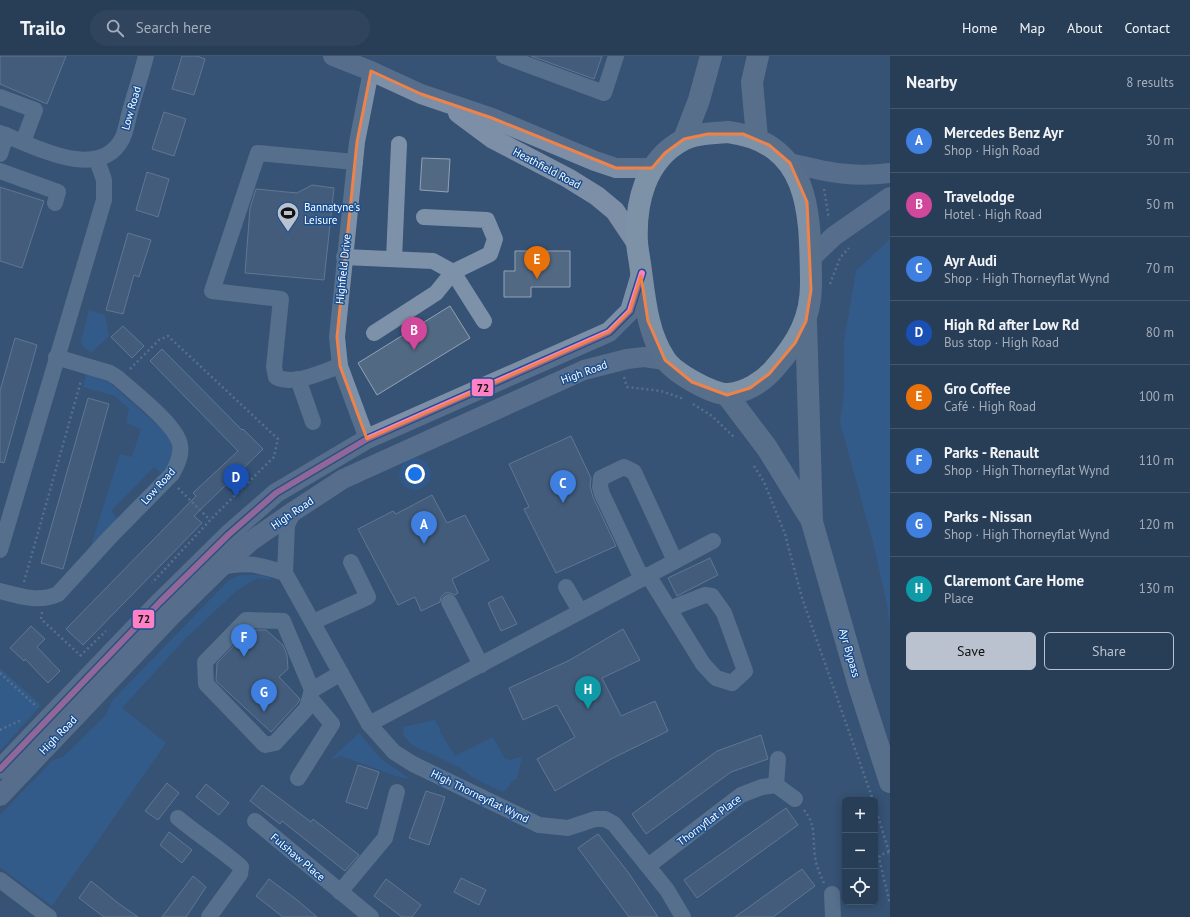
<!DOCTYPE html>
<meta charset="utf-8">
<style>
:root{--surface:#283e57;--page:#30455d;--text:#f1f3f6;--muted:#a5aeba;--line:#44576d;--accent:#b9c2ce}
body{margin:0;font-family:"PT Sans",sans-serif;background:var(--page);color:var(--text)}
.controls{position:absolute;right:12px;bottom:12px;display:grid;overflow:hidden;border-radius:6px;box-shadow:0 2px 10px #0003}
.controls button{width:36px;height:36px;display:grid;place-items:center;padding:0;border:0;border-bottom:1px solid var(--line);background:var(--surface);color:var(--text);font:20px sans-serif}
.you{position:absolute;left:415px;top:418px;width:14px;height:14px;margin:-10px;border:3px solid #fff;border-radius:50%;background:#1a73e8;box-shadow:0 0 0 6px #1a73e833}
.badge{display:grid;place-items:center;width:26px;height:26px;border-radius:50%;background:var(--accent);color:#fff;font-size:13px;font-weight:700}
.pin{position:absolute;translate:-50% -33px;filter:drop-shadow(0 1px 2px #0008)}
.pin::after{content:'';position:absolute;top:21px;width:14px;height:12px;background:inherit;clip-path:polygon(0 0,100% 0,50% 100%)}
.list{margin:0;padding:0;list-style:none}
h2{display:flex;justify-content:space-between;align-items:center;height:52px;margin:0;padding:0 16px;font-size:17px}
h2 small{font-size:13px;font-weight:400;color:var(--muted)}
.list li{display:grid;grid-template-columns:26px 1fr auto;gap:12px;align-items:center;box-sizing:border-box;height:64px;padding:0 16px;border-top:1px solid var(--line)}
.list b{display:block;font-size:15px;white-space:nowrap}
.list p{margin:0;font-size:13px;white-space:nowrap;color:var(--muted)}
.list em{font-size:13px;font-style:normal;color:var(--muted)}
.actions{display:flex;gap:8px;padding:12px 16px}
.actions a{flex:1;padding:9px 0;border:1px solid var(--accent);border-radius:6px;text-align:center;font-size:14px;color:var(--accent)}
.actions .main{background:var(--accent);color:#111}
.icon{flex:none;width:22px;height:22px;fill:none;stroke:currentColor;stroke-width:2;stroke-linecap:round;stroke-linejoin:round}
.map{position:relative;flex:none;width:890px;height:861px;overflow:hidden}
header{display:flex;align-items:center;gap:24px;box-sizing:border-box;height:56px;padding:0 20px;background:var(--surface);border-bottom:1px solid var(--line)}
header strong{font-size:19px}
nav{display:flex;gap:22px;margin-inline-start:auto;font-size:14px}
.search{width:280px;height:36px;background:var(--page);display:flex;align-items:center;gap:10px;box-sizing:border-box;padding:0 14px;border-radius:22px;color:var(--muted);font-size:15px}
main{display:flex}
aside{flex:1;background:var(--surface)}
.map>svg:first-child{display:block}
.green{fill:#2f66a5}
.building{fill:#526984;stroke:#92a2b6}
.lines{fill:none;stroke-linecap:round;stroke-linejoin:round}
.path{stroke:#7d92a8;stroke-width:2.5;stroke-dasharray:2 3;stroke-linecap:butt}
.minor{stroke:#7d92a8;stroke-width:16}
.major{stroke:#7d8ea7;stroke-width:20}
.highway{stroke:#7e92a7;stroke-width:22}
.bus-1-casing{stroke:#1b4f8f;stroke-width:9}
.bus-1{stroke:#ff80c5;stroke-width:6}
.marked{fill:none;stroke:#ee8249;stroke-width:3;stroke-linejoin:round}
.labels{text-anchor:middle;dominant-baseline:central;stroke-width:3;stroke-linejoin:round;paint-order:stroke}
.street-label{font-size:11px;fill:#fff;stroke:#1b4f8f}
.poi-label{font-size:11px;fill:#fff;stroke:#1b4f8f;text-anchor:start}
.line-badge{stroke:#1b4f8f;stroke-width:1.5}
.pale-badge-label{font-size:11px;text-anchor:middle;font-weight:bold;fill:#111}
</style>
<header>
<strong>Trailo</strong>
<div class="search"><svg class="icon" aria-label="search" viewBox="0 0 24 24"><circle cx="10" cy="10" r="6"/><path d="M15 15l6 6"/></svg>Search here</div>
<nav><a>Home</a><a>Map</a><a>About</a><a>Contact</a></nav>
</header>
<main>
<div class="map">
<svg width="890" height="861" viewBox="0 0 890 861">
<rect width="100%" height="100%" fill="#365274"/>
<!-- green -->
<g class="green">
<path d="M890,183v388l-3,-22 -13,-59 -34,-124 4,-29v-52l12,-70z"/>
<path d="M89,254l16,5 4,21 -18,17 -8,-7 -2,-4z"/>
<path d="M86,317l23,9 58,52c8,14 8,28 -4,40l-9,-7 -43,44 7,8 -29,33 31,-98 12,3 9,-28 -15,-6 3,-14 -14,-13 -32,-9z"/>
<path d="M240,519h20l11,3 -1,2 -13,-2 -21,13 -51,48 -63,69 44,35 -114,163 -52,-39v-52l53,-55 10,-3 42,-41 7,-15 116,-120z"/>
<path d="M0,612l41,37 -41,46z"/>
<path d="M435,664l6,10 -2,1 16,25 38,-19 12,22 6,1 11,-4 -5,23 -5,2 -5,8 -5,3 -30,-15 -11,-9 -49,-23 -8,-9 -1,-9z"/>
<path d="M359,677l22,26 29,20 -11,-2 -58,-21 -11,4z"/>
</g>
<!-- building -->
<g class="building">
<path d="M0,0h66l-19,48 -47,-20z"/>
<path d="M182,0h15l8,3 -11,36 -22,-6z"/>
<path d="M531,0h71l-8,23z"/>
<path d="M164,56l22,7 -12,37 -22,-7z"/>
<path d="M422,102l28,1 -2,33 -28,-2z"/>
<path d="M147,116l22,7 -11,38 -22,-7z"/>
<path d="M312,129l22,3 -10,92 -79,-7 5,-65 6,-19 41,4z"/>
<path d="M0,131l44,14 -22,67 -22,-7z"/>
<path d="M128,177l23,7 -12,37 -5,-2 -11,39 -17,-4z"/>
<path d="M515,195h55v36h-39v10h-27v-26h11z"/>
<path d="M450,250l20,32 -93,57 -19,-32z"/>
<path d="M123,270l21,20 -12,12 -21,-21z"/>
<path d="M15,282l22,7 -33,118 -4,-1v-71z"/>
<path d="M162,293l80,81 1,-1 20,20 -69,67 8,7 -119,122 -17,-16 130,-133 -3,-3 45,-42 -88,-90z"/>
<path d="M88,342l21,6 -46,165 -22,-6z"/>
<path d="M571,380l20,42 -1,8 3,11 23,49 -60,27 -32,-64 5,-2 -20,-43z"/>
<path d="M432,439l15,28 18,-8 24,45 -37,19 6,14 -3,2 -5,-2h-5l-4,4 -1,5 -19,9 -6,-14 -17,8 -40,-76 35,-18 3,3z"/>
<path d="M710,502l8,17 -41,21 -9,-18z"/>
<path d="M502,540l15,28 -16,7 -13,-28z"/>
<path d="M31,570l14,13 -8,8 23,24 -12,12 -23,-24 -1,2 -14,-13z"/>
<path d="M623,573l17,31 -38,18 19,38 34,-15 13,30 -57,28 -56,32 -18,-32 38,-22 -18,-32 -34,15 -14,-32 59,-27z"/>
<path d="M249,574h17l17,15 4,10 1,14 -9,8 21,22 -2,4 -27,29 -55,-51 1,-18z"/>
<path d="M761,679l7,24 -37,13 -85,62 -14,-20 85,-63z"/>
<path d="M358,709l21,7 -12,37 -21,-7z"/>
<path d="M167,727l12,10 -21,27 -13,-9z"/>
<path d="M206,728l23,19 -10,12 -23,-18z"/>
<path d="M262,729l49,37 2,-3 46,36 -14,16 -63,-50 -2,3 -30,-23z"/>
<path d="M426,735l19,6 -16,48 -20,-7z"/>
<path d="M786,752l12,17 -101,73 -13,-18z"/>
<path d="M169,776l23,18 -10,13 -22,-18z"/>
<path d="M598,778l30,38 30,45h-29l-51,-69z"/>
<path d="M802,813l13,17 -42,31h-38z"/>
<path d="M193,820l13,11 -20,30h-24z"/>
<path d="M461,822l25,12 -7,15 -25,-13z"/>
<path d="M269,823l28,21 20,17h-34l-27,-21z"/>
<path d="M386,823l35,26 -9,12h-10l-28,-21z"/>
<path d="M91,825l27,22 20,14h-34l-25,-19z"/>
</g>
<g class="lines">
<!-- path -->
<g class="path">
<path d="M824,133l5,30"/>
<path d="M830,228l10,-26 9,-10"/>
<path d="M130,313l29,-29 9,-4 110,103 -4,18 -60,59 -62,67"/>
<path d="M624,321l3,10 34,4 23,8"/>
<path d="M693,348l19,12 22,21"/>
<path d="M754,410l10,16 21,52 17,64 71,202"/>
<path d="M178,432l32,32"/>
<path d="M24,526l57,-201"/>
<path d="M42,556l-1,7 40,37"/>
<path d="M80,600l26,-25"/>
<path d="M0,617l37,34"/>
<path d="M0,674l21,-10"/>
<path d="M875,751l15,48"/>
<path d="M804,754c13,16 8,28 11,46 1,10 5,18 9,27"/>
<path d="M889,796l-9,3 -1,3 11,46"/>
</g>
<!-- minor -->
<g class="minor">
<path d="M504,0l100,37 12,-37"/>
<path d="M0,41l35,13 -12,32"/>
<path d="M0,77c33,12 99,50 122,6 4,-7 5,-17 7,-24 5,-20 12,-39 17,-59"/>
<path d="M0,98l6,-19"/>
<path d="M0,115l58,21 -3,11"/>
<path d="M344,201l89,4 20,11 31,49"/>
<path d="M394,203l5,-115"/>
<path d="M374,277l62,-40 17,-21 37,-18 5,-15 -8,-19 -63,-3"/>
<path d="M340,310c-19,6 -46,20 -64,11l-2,-10 7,-68 -69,-8 46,-138 97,9"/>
<path d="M298,323l15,43"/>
<path d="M367,383l-27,-73 -3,-29 20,-195 14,-71"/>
<path d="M0,494l104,-350v-20l-7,-20"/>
<path d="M221,511c27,-6 38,-2 64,6l84,151 25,28 19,12 126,61 29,3 27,-9h10l9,5 53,66 16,27"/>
<path d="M285,517l2,-48 7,-14"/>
<path d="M648,519l55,89 13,14 16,5 13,-12 -21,-58 -12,-17 -7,-1 -36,14"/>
<path d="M642,523l-40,-85 -2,-7 1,-9 23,-11 10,5 41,89"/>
<path d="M566,531l14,24"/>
<path d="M0,535c19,5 39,12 58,3l52,-57 62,-63c5,-9 10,-19 8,-29 -3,-20 -47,-53 -62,-67l-8,-5 -54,-16"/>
<path d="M449,546l32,63"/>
<path d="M313,566l55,-25 -17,-35"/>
<path d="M312,634l-29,-69 -37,-1 -41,42 1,22 59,61 10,-2 32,-35 5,-18 29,-17"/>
<path d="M369,668l344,-183"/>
<path d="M298,722l34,-54 -22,-26"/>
<path d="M776,729l2,-26"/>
<path d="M178,762c20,17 43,31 63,49l-1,7 -31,43"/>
<path d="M255,765l116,96"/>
<path d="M648,810l93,-71 21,-8 14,-2 19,14"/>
<path d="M0,824l49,37"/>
<path d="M340,836l45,-54 12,-46"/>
<path d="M832,838l1,23"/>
</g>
<!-- major -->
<g class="major">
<path d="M333,0l38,15 50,23 71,24 103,43 21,7h36"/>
<path d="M458,57l35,26 75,39 29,18 18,15 22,33"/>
<path d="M790,107c36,9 63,15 100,10"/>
<path d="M811,202l23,-22 56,-39"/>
<path d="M0,713l160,-167 68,-67 48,-42 91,-54 242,-107 21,-21 11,-37"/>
<path d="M0,740l172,-181 49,-48 30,-26 43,-30 49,-32 241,-109 43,-11 17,-2 21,3"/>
</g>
<!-- highway -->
<g class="highway">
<path d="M728,76c83,11 82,81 83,148 1,37 -13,62 -37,89 -11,13 -28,23 -45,25 -15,2 -56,-22 -64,-35 -17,-25 -20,-58 -24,-88 -1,-9 -3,-18 -4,-28 -2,-40 8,-83 46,-103 12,-7 32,-7 45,-8z"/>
<path d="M757,82l-5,-56 6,-26"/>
<path d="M684,83l15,-39 12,-44"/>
<path d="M806,266l6,200 47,164 31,96"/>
<path d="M727,339l40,53 45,73"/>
</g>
<!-- bus-1 casing -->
<g class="bus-1-casing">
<path id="bus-1" d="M0,713l160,-167 68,-67 48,-42 91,-54 242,-107 21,-21 12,-38"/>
</g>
<!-- bus-1 -->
<use href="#bus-1" class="bus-1"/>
</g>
<!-- marked area -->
<path d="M0 0H890V861H0ZM371,15l50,23 71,24 124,50h36l13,-15 19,-14 24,-5h35l26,11 21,18 17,39 4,88 -5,31 -11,22 -26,31 -19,14 -23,7 -35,-13 -27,-22 -17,-39 -7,-45 -11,35 -21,21 -242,107 -27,-73 -3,-29 20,-195z" fill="#365274" fill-opacity=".55" fill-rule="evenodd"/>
<path class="marked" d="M371,15l50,23 71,24 124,50h36l13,-15 19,-14 24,-5h35l26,11 21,18 17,39 4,88 -5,31 -11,22 -26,31 -19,14 -23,7 -35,-13 -27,-22 -17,-39 -7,-45 -11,35 -21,21 -242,107 -27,-73 -3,-29 20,-195z"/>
<!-- icons -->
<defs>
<g id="stadium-pin" transform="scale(1.15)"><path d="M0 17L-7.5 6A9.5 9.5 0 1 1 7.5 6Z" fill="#b9c2ce" stroke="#1b4f8f"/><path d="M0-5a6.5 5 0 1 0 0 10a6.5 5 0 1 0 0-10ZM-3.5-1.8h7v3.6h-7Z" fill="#111"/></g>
</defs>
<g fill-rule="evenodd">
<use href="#stadium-pin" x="288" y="157"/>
</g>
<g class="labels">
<!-- street labels -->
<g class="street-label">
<text transform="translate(131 52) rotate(-74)">Low Road</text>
<text transform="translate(547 112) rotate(28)">Heathfield Road</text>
<text transform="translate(343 213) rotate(-84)">Highfield Drive</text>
<text transform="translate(584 316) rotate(-20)">High Road</text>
<text transform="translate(158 430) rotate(-48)">Low Road</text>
<text transform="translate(292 457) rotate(-34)">High Road</text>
<text transform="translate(850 597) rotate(74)">Ayr Bypass</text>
<text transform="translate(58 679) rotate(-46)">High Road</text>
<text transform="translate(480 740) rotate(26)">High Thorneyflat Wynd</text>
<text transform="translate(709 764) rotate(-37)">Thornyflat Place</text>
<text transform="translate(298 801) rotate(40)">Fulshaw Place</text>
</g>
<!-- poi labels -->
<g class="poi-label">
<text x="304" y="151">Bannatyne's<tspan x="304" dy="13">Leisure</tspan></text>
</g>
</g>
<g class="line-badge">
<rect x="471" y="322" width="23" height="19" rx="4" fill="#ff80c5"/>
<rect x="132" y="553" width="23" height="20" rx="4" fill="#ff80c5"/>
</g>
<g class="pale-badge-label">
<text x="483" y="336">72</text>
<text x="144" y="567">72</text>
</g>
</svg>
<div class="controls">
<button>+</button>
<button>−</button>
<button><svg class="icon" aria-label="locate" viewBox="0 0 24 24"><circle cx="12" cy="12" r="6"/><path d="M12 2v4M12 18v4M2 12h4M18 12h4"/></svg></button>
</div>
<div class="you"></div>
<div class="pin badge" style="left:424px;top:488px;background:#3f7fe0">A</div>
<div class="pin badge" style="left:414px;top:294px;background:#d1479c">B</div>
<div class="pin badge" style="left:563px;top:447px;background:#3f7fe0">C</div>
<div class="pin badge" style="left:236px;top:441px;background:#1a4fb4">D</div>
<div class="pin badge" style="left:537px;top:223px;background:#e8710a">E</div>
<div class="pin badge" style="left:244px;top:601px;background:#3f7fe0">F</div>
<div class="pin badge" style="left:264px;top:656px;background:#3f7fe0">G</div>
<div class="pin badge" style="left:588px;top:653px;background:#0f9aa8">H</div>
</div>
<aside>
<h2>Nearby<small>8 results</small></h2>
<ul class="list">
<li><span class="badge" style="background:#3f7fe0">A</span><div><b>Mercedes Benz Ayr</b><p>Shop · High Road</p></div><em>30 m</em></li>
<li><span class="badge" style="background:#d1479c">B</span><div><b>Travelodge</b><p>Hotel · High Road</p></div><em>50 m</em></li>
<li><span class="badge" style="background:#3f7fe0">C</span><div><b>Ayr Audi</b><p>Shop · High Thorneyflat Wynd</p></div><em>70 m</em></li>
<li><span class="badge" style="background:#1a4fb4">D</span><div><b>High Rd after Low Rd</b><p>Bus stop · High Road</p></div><em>80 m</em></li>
<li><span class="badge" style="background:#e8710a">E</span><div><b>Gro Coffee</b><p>Café · High Road</p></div><em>100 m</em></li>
<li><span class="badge" style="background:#3f7fe0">F</span><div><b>Parks - Renault</b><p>Shop · High Thorneyflat Wynd</p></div><em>110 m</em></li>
<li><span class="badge" style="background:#3f7fe0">G</span><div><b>Parks - Nissan</b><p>Shop · High Thorneyflat Wynd</p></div><em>120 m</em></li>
<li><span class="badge" style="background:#0f9aa8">H</span><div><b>Claremont Care Home</b><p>Place</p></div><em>130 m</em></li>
</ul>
<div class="actions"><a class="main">Save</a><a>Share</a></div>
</aside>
</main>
